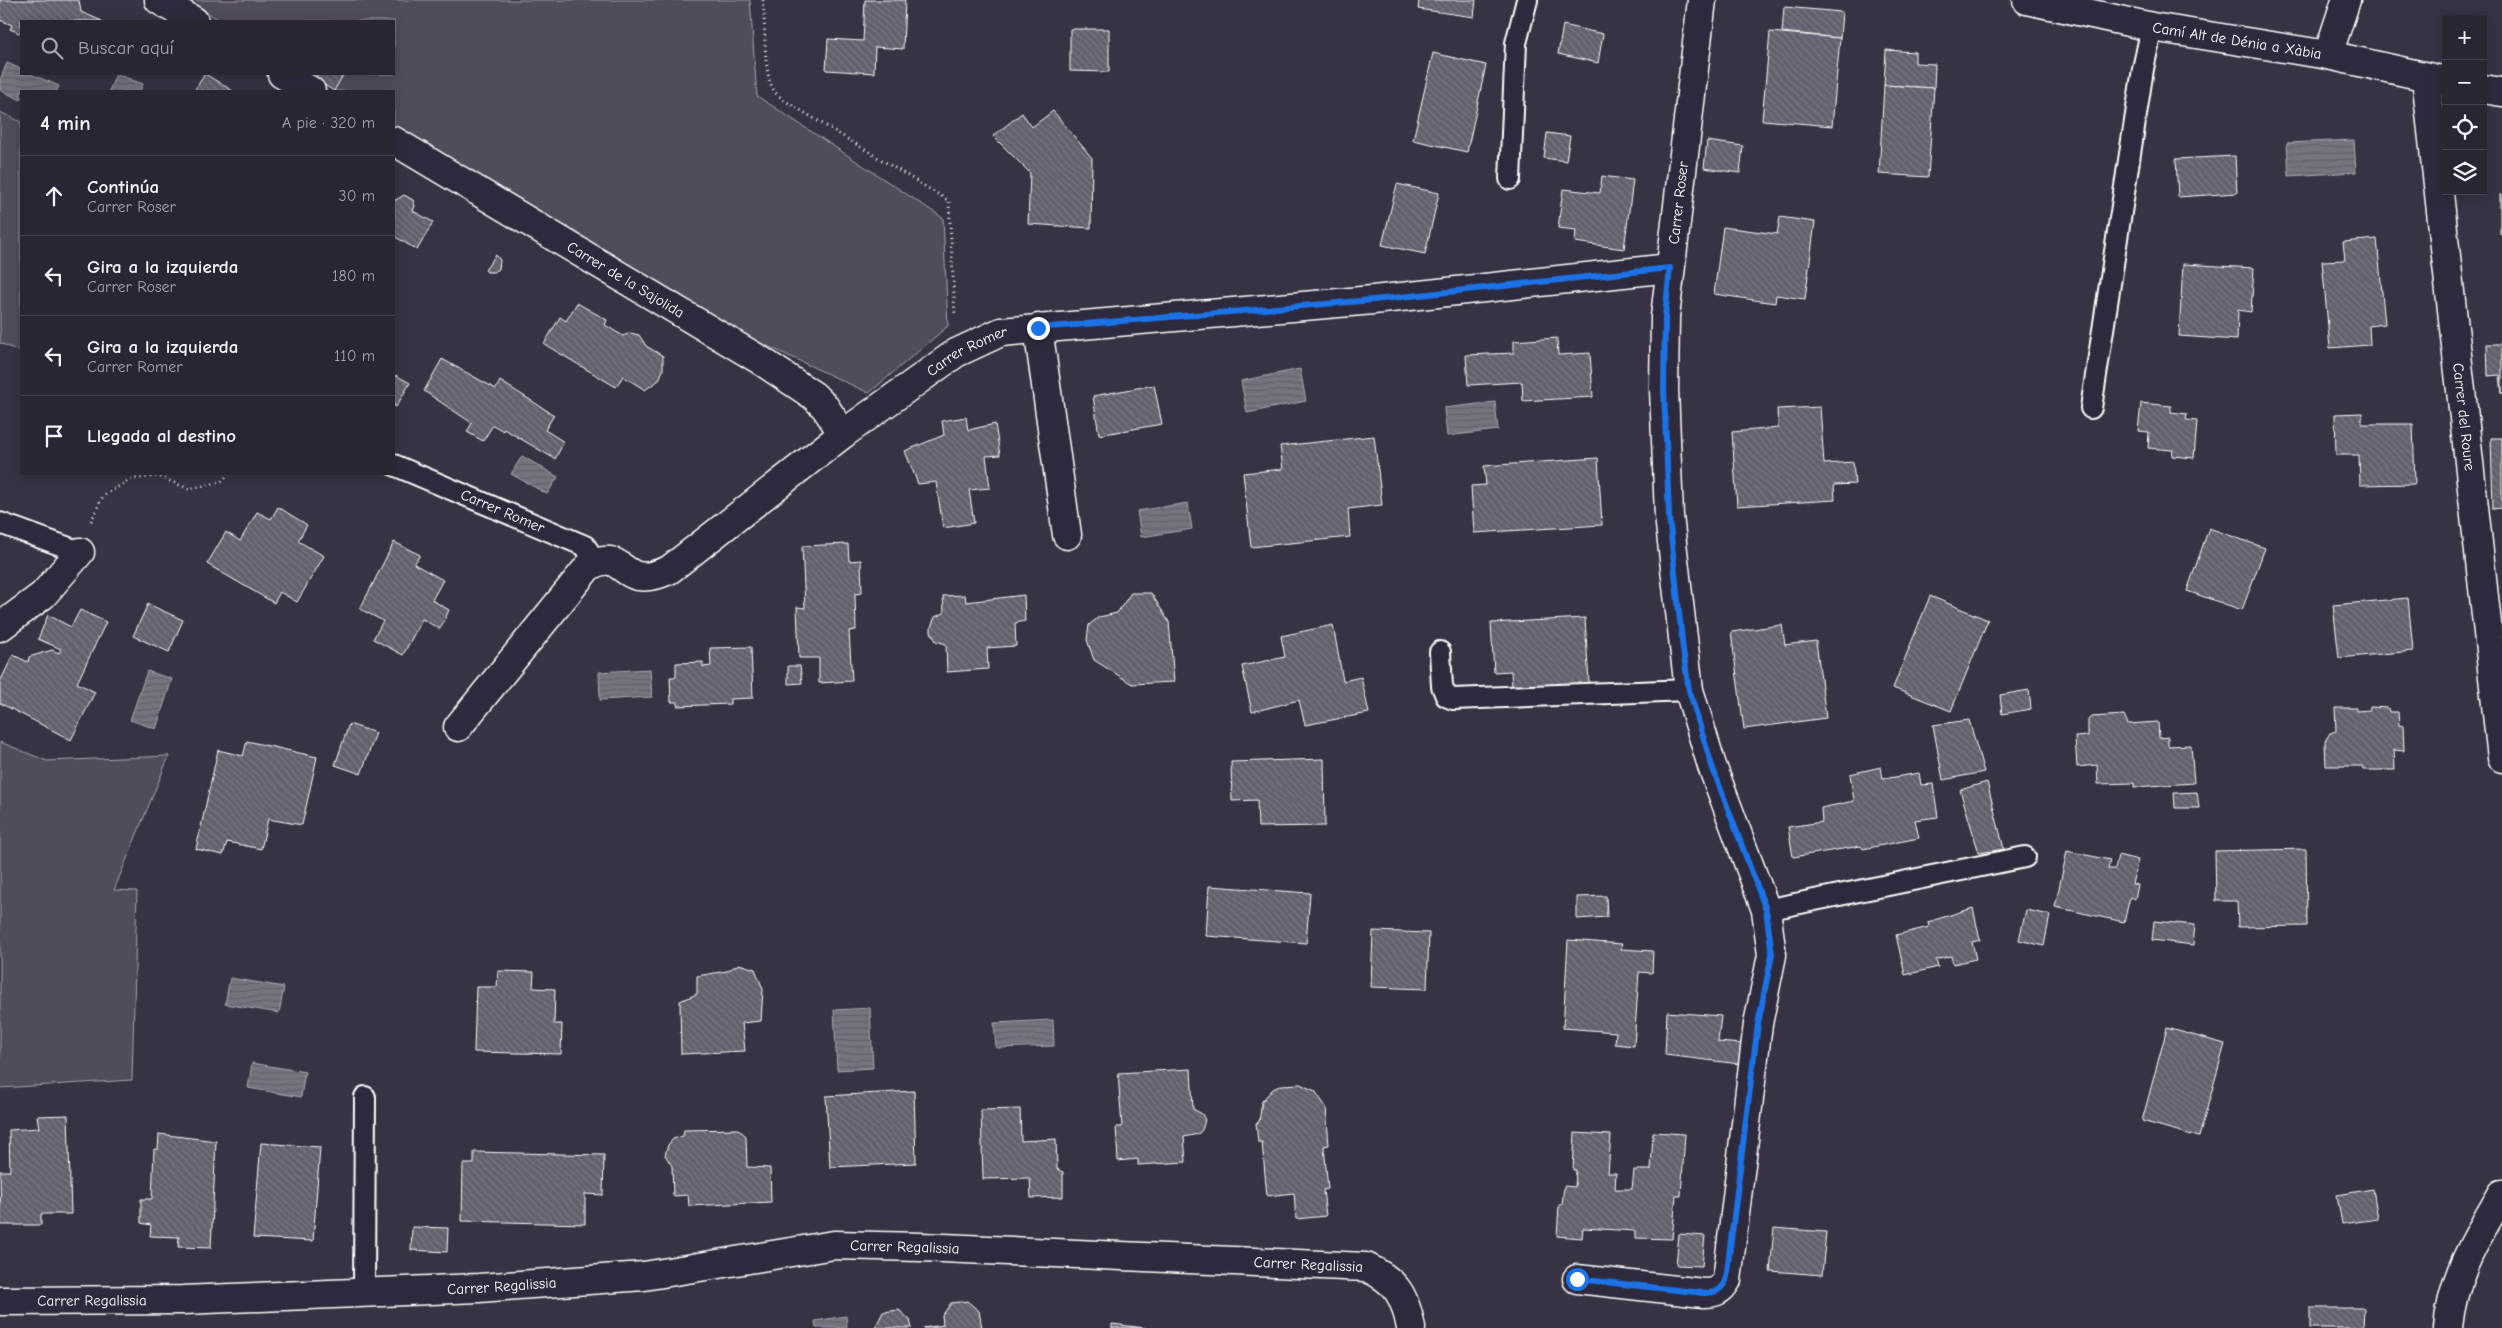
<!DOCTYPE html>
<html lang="es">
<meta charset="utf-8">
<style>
:root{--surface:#292634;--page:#353240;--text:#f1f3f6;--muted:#a5a5ac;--line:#45434f}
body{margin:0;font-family:"Comic Neue",sans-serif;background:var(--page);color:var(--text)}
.controls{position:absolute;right:15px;top:15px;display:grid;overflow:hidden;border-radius:0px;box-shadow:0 2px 12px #0003}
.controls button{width:45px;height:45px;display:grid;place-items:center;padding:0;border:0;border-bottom:1px solid var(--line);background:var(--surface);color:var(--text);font:25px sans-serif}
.stop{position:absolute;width:15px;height:15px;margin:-11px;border:4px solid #1a73e8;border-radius:50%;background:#fff}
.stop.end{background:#1a73e8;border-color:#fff;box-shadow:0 1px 5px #0008}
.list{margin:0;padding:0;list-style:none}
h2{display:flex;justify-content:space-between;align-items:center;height:65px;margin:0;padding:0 20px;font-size:21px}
h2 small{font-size:16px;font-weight:400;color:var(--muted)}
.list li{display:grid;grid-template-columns:32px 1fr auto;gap:15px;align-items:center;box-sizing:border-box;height:80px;padding:0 20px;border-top:1px solid var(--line)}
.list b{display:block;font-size:19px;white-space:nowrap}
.list p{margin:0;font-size:16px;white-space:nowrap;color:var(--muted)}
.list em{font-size:16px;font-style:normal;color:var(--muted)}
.icon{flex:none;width:28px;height:28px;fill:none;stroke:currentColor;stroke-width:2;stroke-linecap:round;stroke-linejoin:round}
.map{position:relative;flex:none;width:2502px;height:1328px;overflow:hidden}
.search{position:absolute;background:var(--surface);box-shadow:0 2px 12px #0003;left:20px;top:20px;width:375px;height:55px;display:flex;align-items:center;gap:12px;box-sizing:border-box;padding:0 18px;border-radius:0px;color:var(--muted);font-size:19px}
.panel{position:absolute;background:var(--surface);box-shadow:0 2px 12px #0003;left:20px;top:90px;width:375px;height:385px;border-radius:0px}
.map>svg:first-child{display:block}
.grass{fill:#514c5c;stroke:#a8a6ae}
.water{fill:url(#water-rules);stroke:#adabb2}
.building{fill:url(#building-back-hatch);stroke:#fff}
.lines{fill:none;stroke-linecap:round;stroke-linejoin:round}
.service-casing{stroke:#fff;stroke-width:24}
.minor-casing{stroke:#fff;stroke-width:31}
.path{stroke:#fff;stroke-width:3;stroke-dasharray:1 4;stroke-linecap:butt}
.service{stroke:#2f2a3d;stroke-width:20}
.minor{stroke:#2f2a3d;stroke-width:28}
.route{stroke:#1a73e8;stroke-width:6}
.labels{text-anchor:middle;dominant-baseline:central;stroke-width:4;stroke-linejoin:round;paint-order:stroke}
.street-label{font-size:15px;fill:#fff;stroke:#2f2a3d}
</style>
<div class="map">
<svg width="2502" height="1328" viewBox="0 0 2502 1328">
<defs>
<pattern id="water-rules" width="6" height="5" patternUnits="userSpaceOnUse" patternTransform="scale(1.25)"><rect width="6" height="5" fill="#76737f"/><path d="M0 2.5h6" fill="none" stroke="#5f5e63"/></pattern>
<pattern id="building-back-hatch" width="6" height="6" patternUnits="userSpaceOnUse" patternTransform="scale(1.25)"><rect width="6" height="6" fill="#635f6d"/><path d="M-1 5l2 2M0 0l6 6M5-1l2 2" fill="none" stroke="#7a7783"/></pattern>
</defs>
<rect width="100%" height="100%" fill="#373345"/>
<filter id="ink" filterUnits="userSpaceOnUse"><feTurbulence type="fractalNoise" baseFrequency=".02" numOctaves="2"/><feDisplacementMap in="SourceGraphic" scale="10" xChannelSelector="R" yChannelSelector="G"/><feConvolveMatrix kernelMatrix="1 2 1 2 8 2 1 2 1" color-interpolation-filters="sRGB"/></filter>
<g filter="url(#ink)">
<!-- grass -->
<g class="grass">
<path d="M187,0h563l7,96 186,122 5,108 -79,67 -119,-55 -356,-212v-35h-59l-28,-17h87v-53h-173z"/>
<path d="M0,112l21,10v230l-21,-9z"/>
<path d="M0,742l47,19 122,-5 -55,134 23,1 -5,189 -132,8z"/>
</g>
<!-- water -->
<g class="water">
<path d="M7,63l14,6v5h10l28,12 -2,5h-36v9l-21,-10v-10z"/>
<path d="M116,74l27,10 -3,7h-31z"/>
<path d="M2354,140l2,32 -67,4 -2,-33z"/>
<path d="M1300,369l6,32 -59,12 -6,-32z"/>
<path d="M1495,402l3,28 -51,6 -3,-28z"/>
<path d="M522,456l36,21 -11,17 -36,-20z"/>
<path d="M1188,503l4,26 -51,8 -4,-26z"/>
<path d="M650,669l2,28 -52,3 -1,-28z"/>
<path d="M147,671l25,8 -16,50 -26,-9z"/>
<path d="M230,978l54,9 -5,26 -54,-9z"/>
<path d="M870,1008l3,60 -36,2 -3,-60z"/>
<path d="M1053,1020l1,26 -58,2 -2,-25z"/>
<path d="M252,1063l53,9 -4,25 -53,-9z"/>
<path d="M846,1316l1,12h-31l-1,-7z"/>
</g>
<!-- building -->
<g class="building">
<path d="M0,0h79l2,12 21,9h-81v13l-11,-5 2,-4 -12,-5z"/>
<path d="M865,0h40l-2,49 -28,-2 -1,26 -48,-3 2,-31 35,2z"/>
<path d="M1419,0h57l-2,17 -56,-8z"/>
<path d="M1784,7l58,5 -2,26 -58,-6z"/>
<path d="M1563,25l40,9 -5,29 -40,-9z"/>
<path d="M1070,29h39v43l-39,-1z"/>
<path d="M1770,32l70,6 -8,88 -70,-6z"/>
<path d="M1886,50l29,2v11l20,1 -1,24 -50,-3z"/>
<path d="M1433,53l53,12 -19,87 -54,-12z"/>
<path d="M205,74l28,17h-39z"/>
<path d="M318,74h22l3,1 -9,16 -19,-12z"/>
<path d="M1884,85l50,3 -6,89 -49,-3z"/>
<path d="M1053,111l39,47 -1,70 -63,-4 2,-51 -37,-37 29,-23 10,14z"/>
<path d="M1547,133l23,3 -4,25 -22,-3z"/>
<path d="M1707,141l36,5 -3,27 -36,-5z"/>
<path d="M2235,156l2,37 -59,4 -2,-38z"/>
<path d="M1602,176l31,4 -9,69 -49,-7 1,-12 -18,-2 5,-39 37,4z"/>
<path d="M1397,184l42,9 -14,61 -43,-9z"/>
<path d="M404,195l9,5 2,6 -2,5 20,11 -16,28 -23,-14v-37l2,1z"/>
<rect x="2500" y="195" width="2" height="39"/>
<path d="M1780,217l35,5 -10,77 -29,-4 -1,8 -61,-9 9,-67 54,7z"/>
<path d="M2377,239l8,85 -16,2 1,19 -40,3 -8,-87 23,-1 -2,-18z"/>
<path d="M496,255l4,5 -1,9 -5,3h-7l-2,-2z"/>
<path d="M2183,264l71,4 -3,44 -13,-2 -1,30 -58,-4z"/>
<path d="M577,303l30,17 -2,5 18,11 7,-3 9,2 7,11 17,10v14l-4,10 -14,10 -22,-14 -7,11 -72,-43 16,-27 6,4z"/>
<path d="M1557,338l1,17 32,-2 3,44 -70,4 -1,-19 -54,3 -2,-30 48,-2v-12z"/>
<path d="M2487,344h15v50l-2,-19 -12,1z"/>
<path d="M442,359l54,30 4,-8 54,34 -9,15 19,12 -9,17 -51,-30 -1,2 -10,-6 -10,16 -16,-9 5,-9 -48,-32z"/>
<path d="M395,375l15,8 -14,24 -2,-1z"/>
<path d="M1154,385l8,39 -63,11 -6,-39z"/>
<path d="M2141,403l30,3v6l16,2 -1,6 11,1 -3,37 -22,-2 1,-6 -25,-2 1,-16 -11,-1z"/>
<path d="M1820,407l4,57 29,-2 2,22 -21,1 1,15 -98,6 -5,-74 46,-4 -1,-19z"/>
<path d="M2362,413v11h51l2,60 -55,1 -1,-30h-23l-1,-41z"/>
<path d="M966,417l2,13 27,-6 5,31 -14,1 4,32 -21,2 5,33 -31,5 -7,-46 -18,2 -13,-33 39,-16 -2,-14z"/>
<path d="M1374,436l8,69 -34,4 2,28 -99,10 -8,-74 40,-4 -3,-23z"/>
<path d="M2491,438h11v70l-9,1z"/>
<path d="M1598,458l4,67 -128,8 -3,-47 15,-1 -2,-19z"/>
<path d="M278,507l29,18 -9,16 26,15 -27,46 -17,-10 -6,11 -67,-39 19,-32 14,9 17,-29 14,7z"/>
<path d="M2209,528l56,20 -23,62 -55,-19z"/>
<path d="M394,542l26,13 -6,9 29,16 -11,20 17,10 -9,19 -18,-10 -19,36 -30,-16 10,-18 -23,-12z"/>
<path d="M848,544l1,17 12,-1 1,33 -7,1 1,36 -7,1 3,50 -33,2v-25h-20l-2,-51 8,1 -3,-62z"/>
<path d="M1131,593h20l18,29 5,60 -42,2 -38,-24 -7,-20 2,-15 10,-8 18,-4z"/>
<path d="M965,595l1,7 58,-7 1,26 -10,2 1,23 -29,2 1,21 -41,3 -1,-28 -10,-3 -5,-9v-5l4,-10 9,-4 -1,-17z"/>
<path d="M1930,596l58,24 -37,91 -58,-23z"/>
<path d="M2408,598l5,53 -74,7 -6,-53z"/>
<path d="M148,604l35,16 -14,32 -36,-16z"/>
<path d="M80,610l26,12 -29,61 18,9 -24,48 -71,-37v-21l13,-27 15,7 1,-5 23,-7 7,3 2,-4 -23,-10 10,-24 23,12z"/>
<path d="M1585,618l4,65 -77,5 -1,-17 -17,1 -3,-49z"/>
<path d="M1333,625l10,56 18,-4 8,36 -64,12 -6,-25 -47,12 -10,-46 43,-9 -4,-21z"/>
<path d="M1782,625l3,20 31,-4 10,77 -82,11 -13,-97z"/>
<path d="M751,647l2,51 -23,1v5l-53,2 1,-4h-7l-1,-25h6v-14l27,-1v5l8,-1 -1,-18z"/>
<path d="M788,666h12l2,17 -14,1z"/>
<path d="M2029,690l2,19 -29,5 -2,-19z"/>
<path d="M2370,707l18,1 1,4h9l1,13 4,1 1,25 -10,-1 1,20h-32l-1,-4h-36l-1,-25 5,-8 6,-2 -1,-23h21v3l14,-1z"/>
<path d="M2124,715l4,9 30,-2 1,16 9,-1v9l23,-1 3,38 -60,4v-4l-36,1 -1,-19 -20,2 -2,-30 13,-1v-16l3,-3z"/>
<path d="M1969,720l15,52 -41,8 -10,-55z"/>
<path d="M349,724l27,9 -15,41 -26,-9z"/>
<path d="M247,741l70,16 -15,68 -34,-6 -7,30 -34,-7 -4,13 -27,-6 22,-99 25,6z"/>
<path d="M1324,759l1,67 -67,1 -1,-27 -25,1 -1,-39z"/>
<path d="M1881,767l2,12 36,-6 2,12 12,-1 5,33 -23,3 4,18 -56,11 -2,-3 -68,11 -5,-30 34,-5 -1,-14 33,-7 -4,-27z"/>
<path d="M1987,782l17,67 -25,4 -19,-63z"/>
<path d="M2197,792l2,16h-24l-1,-15z"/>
<path d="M2306,849l1,77 -69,1 -1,-26h-21l-1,-50z"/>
<path d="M2067,851l43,9 -2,9h7l3,-14 20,5 -6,24 6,1 -3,14 -5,-2 -6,25 -69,-15z"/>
<path d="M1209,886l101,7 -4,50 -100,-7z"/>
<path d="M1606,896l1,21 -30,2v-22z"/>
<path d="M1973,908l7,32 -8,2 4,17 -23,5 -2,-8 -15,4 2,7 -33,8 -9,-40 33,-8 -1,-5z"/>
<path d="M2026,910l24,5 -6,31 -25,-6z"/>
<path d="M2154,921l41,4 -2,20 -41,-5z"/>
<path d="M1373,931l56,2 -2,56 -56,-2z"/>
<path d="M1568,940l54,4 -1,5 32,2 -1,22 -13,-1 -5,74 -19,-2 1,-12 -53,-4z"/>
<path d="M739,964l16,5 8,20 -2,32 -19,2 3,28 -64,3 -1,-53 17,-7v-18l30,-5z"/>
<path d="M498,971l36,1 -1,16 22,1 -1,35h8l-1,30 -87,-2 2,-65h21z"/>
<path d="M1667,1012l54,4 -3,26 24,2 -2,20 -75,-9z"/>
<path d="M2167,1028l58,16 -26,93 -57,-16z"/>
<path d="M1191,1069l2,40 9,5 3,6 -3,10 -4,4 -14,3 2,25 -48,3v-6l-20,2 -2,-34h6l-4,-54z"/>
<path d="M1300,1084l15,7 11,16 3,38 -5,1 4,43 -5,1 3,26 -30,3 -2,-26 -27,3 -5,-54h-4l-2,-19 3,-1 3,-21 11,-12 9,-4z"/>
<path d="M914,1091l2,72 -86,4 -4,-71z"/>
<path d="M1020,1109l1,32 35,-2 1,30 6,3v25l-32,1 -1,-20 -47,1 -2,-69z"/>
<path d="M68,1115l3,99h-30v11h-40l-1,-54h10l-1,-41 30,-2 -2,-12z"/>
<path d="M738,1129l8,7 1,31 23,1 1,34 -82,4 -1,-11 -15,1 -1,-30 -7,-11 3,-10 5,-6 10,-3 1,-6z"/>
<path d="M1653,1132l32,2 -4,62h-5l-4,43 -37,-1v-7l-52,-3 -1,10 -25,-2 2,-31h3l2,-19 11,1 1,-17h-3l2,-37 36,2 -3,38h8l-1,16h17l2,-19h17z"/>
<path d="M159,1134l57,7 -5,107 -33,-1 1,-10 -29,-1 1,-11 -10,-2v-24h11l2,-50 4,1z"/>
<path d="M261,1143l59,4 -7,94 -60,-3z"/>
<path d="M474,1152l130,3 -1,40 -18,-1v30l-123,-3 1,-57h11z"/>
<path d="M2373,1189l5,30 -36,5 -5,-29z"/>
<path d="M412,1227l36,1 -1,24 -36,-2z"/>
<path d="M1774,1228l52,4 -4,43 -52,-4z"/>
<path d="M1679,1234l26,2 -3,30 -26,-1z"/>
<path d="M967,1301l12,10 3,17h-59l20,-3 -1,-9 9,-13z"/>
<path d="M2310,1308h54l-1,20h-53z"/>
<path d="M899,1310l11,10 2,8h-37l8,-16z"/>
<path d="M1112,1324l33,4h-33z"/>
</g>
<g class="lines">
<!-- service casing -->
<g class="service-casing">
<g id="service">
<path d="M1510,179l6,-136 11,-43"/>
<path d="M2091,408l52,-339 9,-42"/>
<path id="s1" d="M394,465l191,81 11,16 8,-1"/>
<path d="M0,523l80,29"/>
<path d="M1440,652l2,34 4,10 7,3 236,-9"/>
<path d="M1766,910l259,-53"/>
<path d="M364,1291l1,-194"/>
</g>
</g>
<!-- minor casing -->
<g class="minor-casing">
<g id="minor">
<path d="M159,0l35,21"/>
<path id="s2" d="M2027,0l125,27 176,28 118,26"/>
<path d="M2328,55l18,-55"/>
<path d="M282,74l29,17"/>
<path id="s3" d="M2426,77l76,681"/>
<path d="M2483,89l19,3"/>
<path id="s4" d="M394,141l366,219 54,36 11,11 18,27"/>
<path d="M1038,328l29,207"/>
<path d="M0,627l43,-32 37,-43"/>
<path id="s5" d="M458,727l130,-160c29,-17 31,5 50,9 11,2 21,-2 31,-6l174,-136 113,-81 45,-21 372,-32 297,-32"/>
<path id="s6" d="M1577,1279l126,14c12,0 18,-2 24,-13l31,-256 14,-69 -6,-45 -54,-144 -23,-76 -20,-174 -5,-127 1,-72 37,-317"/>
<path id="s7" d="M0,1301l183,-1 296,-12 165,-12 190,-31 87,2 445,20c31,14 39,29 45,61"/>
<path d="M2448,1328c4,-51 29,-91 54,-134"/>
</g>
</g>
<!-- path -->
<g class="path">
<path d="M763,0c3,23 -1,75 12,92 3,4 8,7 12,10l162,99 6,115"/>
<path d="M91,521l12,-25 28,-17 27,-3 31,13 32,-7 8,-8"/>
</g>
<!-- service -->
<use href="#service" class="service"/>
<!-- minor -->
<use href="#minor" class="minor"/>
</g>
</g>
<g class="lines" filter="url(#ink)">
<!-- route -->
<path class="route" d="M1038,328l335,-28 297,-32 -5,49 -1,72 5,127 14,134 6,40 23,76 54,144 6,44 -14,70 -32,256c-5,11 -11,13 -22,13l-127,-14"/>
</g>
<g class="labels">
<!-- street labels -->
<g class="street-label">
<text stroke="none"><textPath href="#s2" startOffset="214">Camí Alt de Dénia a Xàbia</textPath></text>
<text stroke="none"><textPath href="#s6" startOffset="1252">Carrer Roser</textPath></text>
<text stroke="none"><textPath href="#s4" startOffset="270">Carrer de la Sajolida</textPath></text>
<text stroke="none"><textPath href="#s5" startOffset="664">Carrer Romer</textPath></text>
<text stroke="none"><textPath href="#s3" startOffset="342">Carrer del Roure</textPath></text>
<text stroke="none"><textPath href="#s1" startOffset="118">Carrer Romer</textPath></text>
<text stroke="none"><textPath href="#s7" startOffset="908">Carrer Regalissia</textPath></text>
<text stroke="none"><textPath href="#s7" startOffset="1312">Carrer Regalissia</textPath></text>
<text stroke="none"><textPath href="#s7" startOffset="502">Carrer Regalissia</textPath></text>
<text stroke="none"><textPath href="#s7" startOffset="92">Carrer Regalissia</textPath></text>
</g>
</g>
</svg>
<div class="controls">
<button>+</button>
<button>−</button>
<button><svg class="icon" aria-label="locate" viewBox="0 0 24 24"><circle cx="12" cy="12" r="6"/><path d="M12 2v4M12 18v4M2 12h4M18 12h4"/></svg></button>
<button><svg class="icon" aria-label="layers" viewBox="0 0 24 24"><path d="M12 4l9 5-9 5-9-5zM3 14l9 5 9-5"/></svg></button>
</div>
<div class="stop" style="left:1577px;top:1279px"></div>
<div class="stop end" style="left:1038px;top:328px"></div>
<div class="search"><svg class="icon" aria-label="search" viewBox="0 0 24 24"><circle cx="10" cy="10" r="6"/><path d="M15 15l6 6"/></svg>Buscar aquí</div>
<section class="panel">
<h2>4 min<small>A pie · 320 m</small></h2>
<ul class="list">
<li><svg class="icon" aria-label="ahead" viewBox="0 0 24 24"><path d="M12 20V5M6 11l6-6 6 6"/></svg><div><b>Continúa</b><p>Carrer Roser</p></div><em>30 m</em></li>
<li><svg class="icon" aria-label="left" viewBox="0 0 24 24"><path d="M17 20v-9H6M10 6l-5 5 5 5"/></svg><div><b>Gira a la izquierda</b><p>Carrer Roser</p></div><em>180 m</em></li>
<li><svg class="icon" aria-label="left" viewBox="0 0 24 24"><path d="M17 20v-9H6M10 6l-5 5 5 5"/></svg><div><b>Gira a la izquierda</b><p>Carrer Romer</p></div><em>110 m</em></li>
<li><svg class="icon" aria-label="arrive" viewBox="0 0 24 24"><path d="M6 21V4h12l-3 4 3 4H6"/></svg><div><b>Llegada al destino</b></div></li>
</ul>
</section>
</div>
